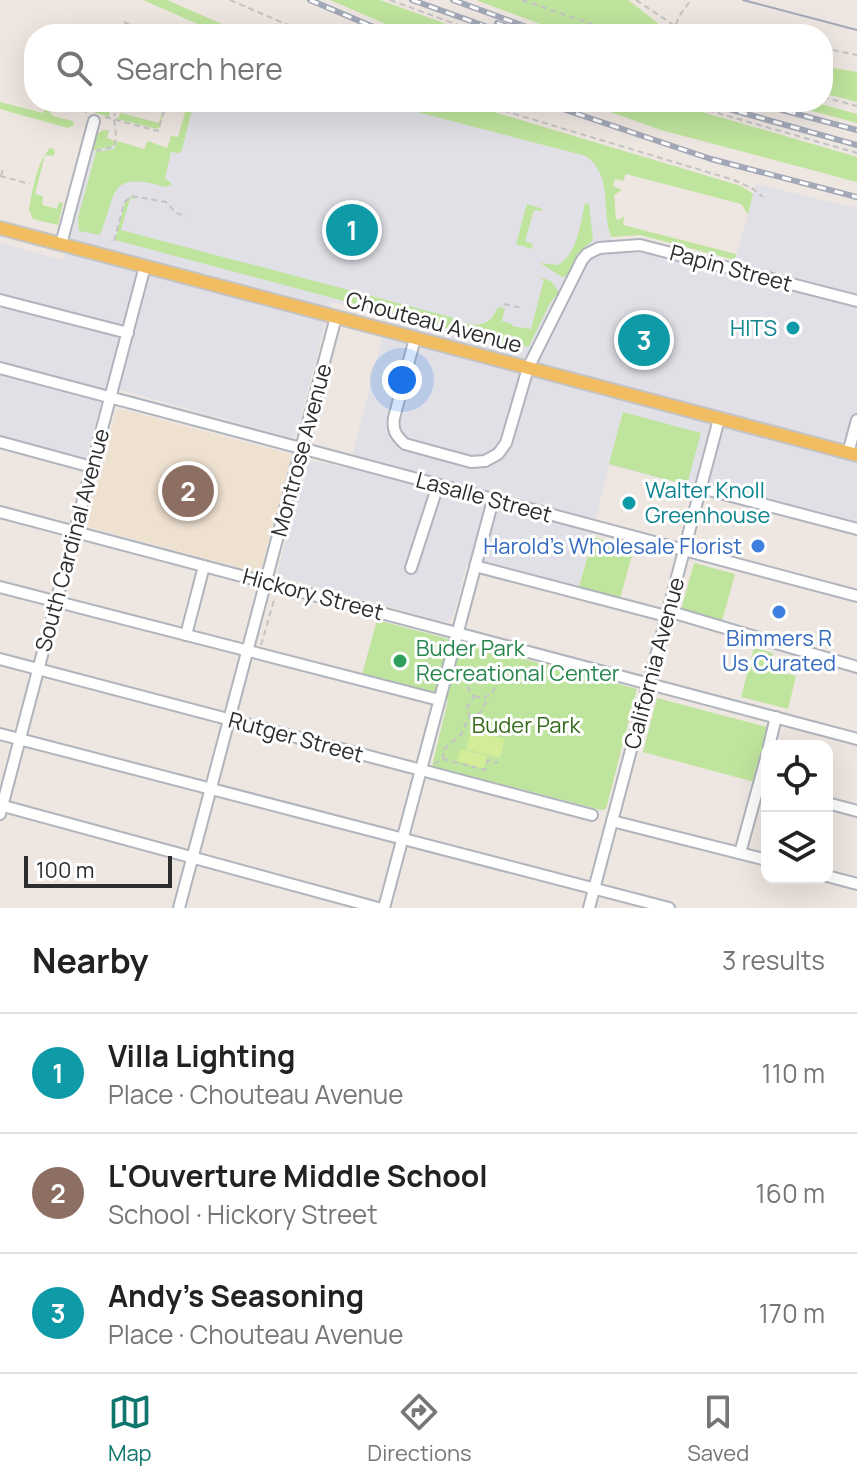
<!DOCTYPE html>
<meta charset="utf-8">
<style>
:root{--surface:#fff;--page:#f2f2f2;--text:#222;--muted:#767676;--line:#e0e0e0;--accent:#0f766e}
body{margin:0;font-family:Manrope,sans-serif;background:var(--page);color:var(--text)}
.controls{position:absolute;right:24px;bottom:24px;display:grid;overflow:hidden;border-radius:16px;box-shadow:0 8px 32px #0002}
.controls button{width:72px;height:72px;display:grid;place-items:center;padding:0;border:0;border-bottom:2px solid var(--line);background:var(--surface);color:var(--text);font:40px sans-serif}
.scale{position:absolute;left:24px;bottom:20px;width:148px;box-sizing:border-box;padding-left:8px;border:4px solid #2d2d2d;border-top:0;font-size:22px;line-height:28px;white-space:nowrap;color:#2d2d2d;-webkit-text-stroke:6px #fff;paint-order:stroke}
.you{position:absolute;left:402px;top:380px;width:28px;height:28px;margin:-20px;border:6px solid #fff;border-radius:50%;background:#1a73e8;box-shadow:0 0 0 12px #1a73e833}
.badge{display:grid;place-items:center;width:52px;height:52px;border-radius:50%;background:var(--accent);color:#fff;font-size:26px;font-weight:700}
.pin{position:absolute;translate:-50% -50%;border:4px solid #fff;box-shadow:0 2px 8px #0006}
.list{margin:0;padding:0;list-style:none}
h2{display:flex;justify-content:space-between;align-items:center;height:104px;margin:0;padding:0 32px;font-size:34px}
h2 small{font-size:26px;font-weight:400;color:var(--muted)}
.list li{display:grid;grid-template-columns:52px 1fr auto;gap:24px;align-items:center;box-sizing:border-box;height:120px;padding:0 32px;border-top:2px solid var(--line)}
.list b{display:block;font-size:30px;white-space:nowrap}
.list p{margin:0;font-size:26px;white-space:nowrap;color:var(--muted)}
.list em{font-size:26px;font-style:normal;color:var(--muted)}
.icon{flex:none;width:44px;height:44px;fill:none;stroke:currentColor;stroke-width:2;stroke-linecap:round;stroke-linejoin:round}
.map{position:relative;flex:none;width:857px;height:908px;overflow:hidden}
.search{position:absolute;background:var(--surface);box-shadow:0 8px 32px #0002;left:24px;right:24px;top:24px;height:88px;display:flex;align-items:center;gap:20px;box-sizing:border-box;padding:0 28px;border-radius:32px;color:var(--muted);font-size:30px}
.sheet{height:464px;background:var(--surface)}
nav{display:flex;justify-content:space-around;align-items:center;box-sizing:border-box;height:112px;border-top:2px solid var(--line);background:var(--surface);font-size:22px;color:var(--muted)}
nav a{display:grid;justify-items:center;gap:4px}
nav .on{color:var(--accent)}
.map>svg:first-child{display:block}
.industrial{fill:#e1e0e7}
.education{fill:#efe1d0}
.green{fill:#bfe49d}
.pitch{fill:#d3ec98}
.lines{fill:none;stroke-linecap:round;stroke-linejoin:round}
.minor-casing{stroke:#b0b4bd;stroke-width:14}
.major-casing{stroke:#c4c4c4;stroke-width:16}
.path{stroke:#c4c4c4;stroke-width:2;stroke-dasharray:6 4;stroke-linecap:butt}
.minor{stroke:#fff;stroke-width:10}
.major{stroke:#f2bd61;stroke-width:12}
.tram{stroke:#a2a8b7;stroke-width:2}
.rail-casing{stroke:#a2a8b7;stroke-width:6}
.rail{stroke:#fff;stroke-width:3;stroke-dasharray:9;stroke-linecap:butt}
.culture-dot{fill:#0f9aa8;stroke:#fff;stroke-width:3}
.shop-dot{fill:#3f7fe0;stroke:#fff;stroke-width:3}
.leisure-dot{fill:#2e9e5b;stroke:#fff;stroke-width:3}
.labels{text-anchor:middle;dominant-baseline:central;stroke-width:6;stroke-linejoin:round;paint-order:stroke}
.street-label{font-size:22px;fill:#2d2d2d;stroke:#fff}
.culture-label{font-size:22px;fill:#0d838f;stroke:#fff;text-anchor:end}
.shop-label{font-size:22px;fill:#366cbe;stroke:#fff;text-anchor:end}
.leisure-label{font-size:22px;fill:#27864d;stroke:#fff;text-anchor:start}
.park-label{font-size:22px;fill:#376c1b;stroke:#fff}
</style>
<div class="map">
<svg width="857" height="908" viewBox="0 0 857 908">
<rect width="100%" height="100%" fill="#eee6e0"/>
<!-- industrial -->
<path class="industrial" d="M192,102h190l204,54 8,6 9,14 8,61 5,16h29l86,23 25,-92 101,24v321l-248,-64 -31,125 -111,-28 -14,55 -6,5 -167,-45 -3,-3 30,-111 8,-2 34,8 39,-153 -57,-14 -35,133 -3,3 -187,-52 -21,74 -85,-23v-120l5,-17 -5,-2v-55l63,17 32,-122 52,15 3,-9 29,7z"/>
<!-- education -->
<path class="education" d="M120,409l169,45 2,4 -30,112 -4,2 -168,-45 -3,-7 30,-108z"/>
<!-- green -->
<g class="green">
<path d="M143,0h24l78,34h-47l2,-9z"/>
<path d="M330,0h50l94,34h-65z"/>
<path d="M476,0h152l31,24v9l-92,1z"/>
<path d="M823,66l34,6v30l-34,-9z"/>
<path d="M0,102l43,11 3,-6 7,9 20,5 1,4 -6,3 -68,-19z"/>
<path d="M59,102h21l29,8 1,7z"/>
<path d="M165,102l-5,25 -3,2 -40,-10 4,-6 38,10z"/>
<path d="M188,102h6l-12,48 -3,3 -8,-1 -6,26 7,6 -6,3c-59,-16 -48,4 -66,48l-21,-4 -1,-13 18,-66 18,-3 3,-8 27,8 4,-8 19,7 4,-12 7,1z"/>
<path d="M379,102h81l281,84 12,8 -5,20 -7,-10 -115,-30 -3,7 -8,-2 -2,7 9,4 -8,5 2,24 3,1 5,-4 -1,9 113,29 -1,6 -95,-25 -29,2c-10,-29 2,-61 -25,-81z"/>
<path d="M582,102h86l189,55v25l-196,-52z"/>
<path d="M779,102h34l44,12v9z"/>
<path d="M103,130h6l-2,8 8,3 -2,5 -21,5 4,-17z"/>
<path d="M50,148l4,1 1,4 -2,3 -8,-1 -10,39 8,2 -1,9 15,4 2,-7 4,1 -5,22 -25,-6 -4,-10c4,-19 7,-46 21,-61z"/>
<path d="M130,197l9,1 -9,1 -9,31 337,89 -1,3c19,5 33,5 41,-15l7,1 -3,13 10,3v2l19,3 13,-49 -8,-4 15,5 8,11 -9,11 -21,43 -12,1 -402,-107 10,-37z"/>
<path d="M585,203l4,1 4,36 -16,14 -10,22 -5,1 -22,-14 18,2c20,-12 22,-41 27,-62z"/>
<path d="M527,204l16,5 -2,2 -7,-1 -9,31 8,3 -1,5 -16,-5z"/>
<path d="M623,412l78,21 -14,52 -78,-21z"/>
<path d="M593,537l41,11 -15,54 -41,-12z"/>
<path d="M694,563l41,11 -13,47 -41,-11z"/>
<path d="M377,620l260,69 -31,120 -5,1 -169,-44 16,-66 -87,-22z"/>
<path d="M754,648l19,5 -4,15 27,8 -8,33 -47,-12z"/>
<path d="M657,698l114,30 -13,55 -115,-31z"/>
</g>
<!-- pitch -->
<g class="pitch">
<path d="M471,730l34,9 -5,19 -34,-9z"/>
<path d="M461,749l26,7 -4,13 -26,-8z"/>
</g>
<g class="lines">
<!-- minor casing -->
<g class="minor-casing">
<g id="minor">
<path d="M61,244l33,-123"/>
<path d="M0,300l128,33"/>
<path d="M415,338l-21,80c-2,12 2,18 11,26l66,18 14,-1 13,-7 8,-11 22,-75 54,-108 5,-6 12,-6 41,-3 217,56"/>
<path d="M0,368l857,228"/>
<path d="M0,442l92,25"/>
<path d="M848,453l9,-33"/>
<path d="M701,488l156,41"/>
<path d="M0,512l857,227"/>
<path d="M475,566l191,50"/>
<path d="M411,568l27,-83"/>
<path d="M0,587l439,113"/>
<path d="M668,611l189,56"/>
<path d="M186,635l18,-69"/>
<path d="M0,659l592,156"/>
<path d="M0,734l669,174"/>
<path d="M769,746l7,-29"/>
<path d="M827,803l30,8"/>
<path d="M0,805l378,103"/>
<path d="M0,814l145,-548"/>
<path d="M612,821l155,39"/>
<path d="M740,853l27,-98"/>
<path d="M827,876l30,8"/>
<path d="M179,908l157,-591"/>
<path d="M384,908l109,-408"/>
<path d="M589,908l130,-489"/>
</g>
</g>
<!-- major casing -->
<g class="major-casing">
<path id="major" d="M0,228l857,227"/>
</g>
<!-- path -->
<g class="path">
<path d="M230,0l79,34"/>
<path d="M390,0l93,34"/>
<path d="M522,0l98,34"/>
<path d="M636,0l39,26"/>
<path d="M124,22l25,12"/>
<path d="M673,34l6,-18 12,-16"/>
<path d="M823,48l34,7"/>
<path d="M823,97l34,9"/>
<path d="M475,102l259,78 18,8 11,9"/>
<path d="M679,102l178,51"/>
<path d="M53,103l34,9"/>
<path d="M105,117l53,14 9,-29"/>
<path d="M96,151l18,-4c5,-16 -2,-22 1,-34"/>
<path d="M0,176l30,8"/>
<path d="M1,176l2,-7"/>
<path d="M114,241l10,-38 7,-7 35,6 10,11 11,3"/>
<path d="M504,304l18,4"/>
<path d="M261,645l14,-48"/>
<path d="M430,648l14,-8"/>
<path d="M430,653l-2,16 8,2"/>
<path d="M470,718l-3,-10 7,-12 -6,-8 3,-15 11,-5 11,4 4,9 -5,13 -9,4 -9,-2"/>
<path d="M443,759l1,-10 17,-14 7,-16 13,-7 6,-13"/>
<path d="M434,764l9,-5 42,11 3,-10 10,3"/>
</g>
<!-- minor -->
<use href="#minor" class="minor"/>
<!-- major -->
<use href="#major" class="major"/>
<!-- tram -->
<path class="tram" d="M743,0l114,30"/>
<!-- rail casing -->
<g class="rail-casing">
<g id="rail">
<path d="M310,0l80,34"/>
<path d="M412,0l95,34"/>
<path d="M453,0l93,34"/>
<path d="M497,23l30,11"/>
<path d="M542,102l169,57 146,38"/>
<path d="M704,102l153,43"/>
<path d="M752,102l105,28"/>
</g>
</g>
<!-- rail -->
<use href="#rail" class="rail"/>
</g>
<!-- markers -->
<g class="culture-dot">
<circle cx="793" cy="328" r="8"/>
<circle cx="629" cy="503" r="8"/>
</g>
<g class="shop-dot">
<circle cx="758" cy="546" r="8"/>
<circle cx="779" cy="612" r="8"/>
</g>
<circle class="leisure-dot" cx="400" cy="661" r="8"/>
<g class="labels">
<!-- street labels -->
<g class="street-label">
<text transform="translate(731 268) rotate(15)">Papin Street</text>
<text transform="translate(434 322) rotate(15)">Chouteau Avenue</text>
<text transform="translate(301 450) rotate(-75)">Montrose Avenue</text>
<text transform="translate(484 497) rotate(15)">Lasalle Street</text>
<text transform="translate(72 540) rotate(-75)">South Cardinal Avenue</text>
<text transform="translate(313 594) rotate(15)">Hickory Street</text>
<text transform="translate(654 663) rotate(-75)">California Avenue</text>
<text transform="translate(296 737) rotate(15)">Rutger Street</text>
</g>
<!-- culture labels -->
<g class="culture-label">
<text x="777" y="328">HITS</text>
<text x="645" y="490" text-anchor="start">Walter Knoll<tspan x="645" dy="25">Greenhouse</tspan></text>
</g>
<!-- shop labels -->
<g class="shop-label">
<text x="742" y="546">Harold's Wholesale Florist</text>
<text x="779" y="638" text-anchor="middle">Bimmers R<tspan x="779" dy="25">Us Curated</tspan></text>
</g>
<!-- leisure labels -->
<g class="leisure-label">
<text x="416" y="648">Buder Park<tspan x="416" dy="25">Recreational Center</tspan></text>
</g>
<!-- park labels -->
<g class="park-label">
<text x="526" y="725">Buder Park</text>
</g>
</g>
</svg>
<div class="controls">
<button><svg class="icon" aria-label="locate" viewBox="0 0 24 24"><circle cx="12" cy="12" r="6"/><path d="M12 2v4M12 18v4M2 12h4M18 12h4"/></svg></button>
<button><svg class="icon" aria-label="layers" viewBox="0 0 24 24"><path d="M12 4l9 5-9 5-9-5zM3 14l9 5 9-5"/></svg></button>
</div>
<div class="scale">100 m</div>
<div class="you"></div>
<div class="pin badge" style="left:352px;top:230px;background:#0f9aa8">1</div>
<div class="pin badge" style="left:188px;top:491px;background:#8d6e63">2</div>
<div class="pin badge" style="left:644px;top:340px;background:#0f9aa8">3</div>
<div class="search"><svg class="icon" aria-label="search" viewBox="0 0 24 24"><circle cx="10" cy="10" r="6"/><path d="M15 15l6 6"/></svg>Search here</div>
</div>
<section class="sheet">
<h2>Nearby<small>3 results</small></h2>
<ul class="list">
<li><span class="badge" style="background:#0f9aa8">1</span><div><b>Villa Lighting</b><p>Place · Chouteau Avenue</p></div><em>110 m</em></li>
<li><span class="badge" style="background:#8d6e63">2</span><div><b>L'Ouverture Middle School</b><p>School · Hickory Street</p></div><em>160 m</em></li>
<li><span class="badge" style="background:#0f9aa8">3</span><div><b>Andy's Seasoning</b><p>Place · Chouteau Avenue</p></div><em>170 m</em></li>
</ul>
</section>
<nav>
<a class="on"><svg class="icon" aria-label="map" viewBox="0 0 24 24"><path d="M3 6l6-2 6 2 6-2v14l-6 2-6-2-6 2zM9 4v14M15 6v14"/></svg>Map</a>
<a><svg class="icon" aria-label="directions" viewBox="0 0 24 24"><path d="M12 3l9 9-9 9-9-9zM9 14v-3h6M13 9l2 2-2 2"/></svg>Directions</a>
<a><svg class="icon" aria-label="saved" viewBox="0 0 24 24"><path d="M7 4h10v16l-5-4-5 4z"/></svg>Saved</a>
</nav>
